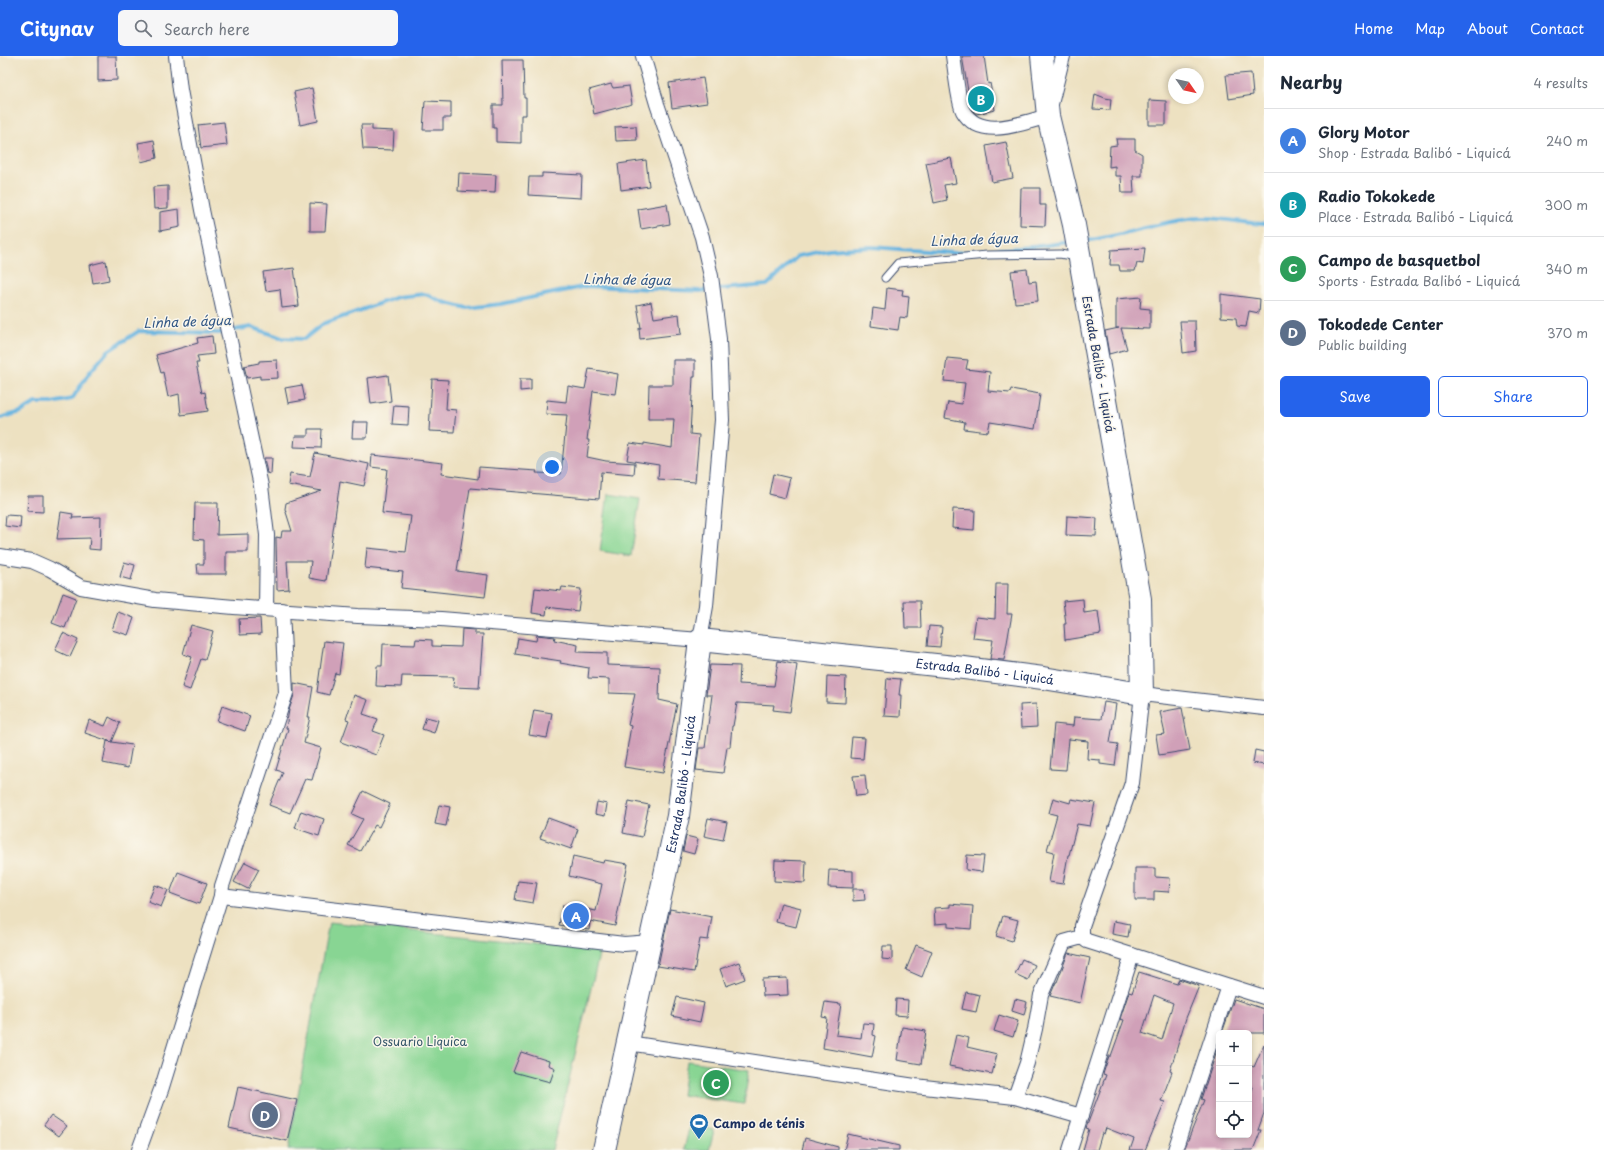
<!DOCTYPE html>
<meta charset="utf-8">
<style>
:root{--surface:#fff;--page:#f6f6f7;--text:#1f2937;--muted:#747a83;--line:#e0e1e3;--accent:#2563eb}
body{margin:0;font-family:"Playpen Sans",sans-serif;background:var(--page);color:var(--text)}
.controls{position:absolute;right:12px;bottom:12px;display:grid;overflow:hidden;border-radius:6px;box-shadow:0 2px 6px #0003}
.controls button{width:36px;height:36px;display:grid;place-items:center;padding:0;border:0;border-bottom:1px solid var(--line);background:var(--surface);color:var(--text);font:20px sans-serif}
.compass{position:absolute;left:1168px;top:12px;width:36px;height:36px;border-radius:50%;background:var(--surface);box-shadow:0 2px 6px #0003;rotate:124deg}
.you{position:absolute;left:552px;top:411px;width:14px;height:14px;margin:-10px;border:3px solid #fff;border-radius:50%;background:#1a73e8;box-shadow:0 0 0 6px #1a73e833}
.badge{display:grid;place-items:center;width:26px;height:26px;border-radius:50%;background:var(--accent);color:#fff;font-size:13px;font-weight:700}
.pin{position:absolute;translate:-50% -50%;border:2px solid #fff;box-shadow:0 1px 4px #0006}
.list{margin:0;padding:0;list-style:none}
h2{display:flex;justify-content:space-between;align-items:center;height:52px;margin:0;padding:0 16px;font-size:17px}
h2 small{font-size:13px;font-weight:400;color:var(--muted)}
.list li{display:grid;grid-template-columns:26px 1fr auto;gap:12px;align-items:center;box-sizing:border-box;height:64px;padding:0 16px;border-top:1px solid var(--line)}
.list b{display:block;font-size:15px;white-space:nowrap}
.list p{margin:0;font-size:13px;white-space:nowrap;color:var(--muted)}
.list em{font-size:13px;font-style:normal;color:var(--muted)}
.actions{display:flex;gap:8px;padding:12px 16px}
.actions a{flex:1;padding:9px 0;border:1px solid var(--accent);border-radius:6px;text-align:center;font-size:14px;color:var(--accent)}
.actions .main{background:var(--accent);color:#fff}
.icon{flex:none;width:22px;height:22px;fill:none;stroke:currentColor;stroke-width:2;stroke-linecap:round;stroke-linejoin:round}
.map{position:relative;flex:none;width:1264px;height:1094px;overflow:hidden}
header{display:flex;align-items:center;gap:24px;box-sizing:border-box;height:56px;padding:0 20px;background:var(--accent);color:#fff}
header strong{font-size:19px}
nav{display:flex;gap:22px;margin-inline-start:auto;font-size:14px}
.search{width:280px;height:36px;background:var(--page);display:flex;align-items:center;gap:10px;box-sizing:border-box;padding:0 14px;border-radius:6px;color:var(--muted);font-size:15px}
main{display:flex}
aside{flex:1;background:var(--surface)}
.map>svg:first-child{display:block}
.green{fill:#88d593;stroke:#528278}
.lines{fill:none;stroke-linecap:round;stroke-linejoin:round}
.stream{stroke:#66b4e0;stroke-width:4}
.building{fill:#d0a0b8;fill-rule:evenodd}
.lane-casing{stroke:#3a4a6d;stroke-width:9}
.street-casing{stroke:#3a4a6d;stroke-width:16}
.primary-casing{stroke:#3a4a6d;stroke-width:24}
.lane{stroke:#fff;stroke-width:7}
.street{stroke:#fff;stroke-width:14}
.primary{stroke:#fff;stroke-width:22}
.labels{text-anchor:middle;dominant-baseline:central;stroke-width:3;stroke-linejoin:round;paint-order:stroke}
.street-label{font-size:12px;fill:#1b2f5e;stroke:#fbf7ec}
.park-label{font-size:12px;fill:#36586b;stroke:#fbf7ec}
.poi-label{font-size:12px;font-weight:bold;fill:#1b2f5e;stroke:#fbf7ec;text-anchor:start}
.water-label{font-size:13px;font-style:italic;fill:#325785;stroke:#fbf7ec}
</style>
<header>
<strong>Citynav</strong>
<div class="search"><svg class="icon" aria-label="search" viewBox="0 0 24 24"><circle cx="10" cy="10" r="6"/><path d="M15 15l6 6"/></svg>Search here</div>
<nav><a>Home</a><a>Map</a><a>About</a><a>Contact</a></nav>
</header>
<main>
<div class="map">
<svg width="1264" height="1094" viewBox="0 0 1264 1094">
<rect width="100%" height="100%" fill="#fbf7ec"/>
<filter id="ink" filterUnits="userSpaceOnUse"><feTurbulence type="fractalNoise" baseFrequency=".025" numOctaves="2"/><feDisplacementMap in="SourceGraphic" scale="8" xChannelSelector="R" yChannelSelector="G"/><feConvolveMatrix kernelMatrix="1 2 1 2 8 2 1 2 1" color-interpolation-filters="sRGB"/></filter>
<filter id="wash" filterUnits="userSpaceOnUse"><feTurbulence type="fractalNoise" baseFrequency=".012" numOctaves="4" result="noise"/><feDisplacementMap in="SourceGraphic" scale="16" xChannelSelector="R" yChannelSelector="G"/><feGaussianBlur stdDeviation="0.9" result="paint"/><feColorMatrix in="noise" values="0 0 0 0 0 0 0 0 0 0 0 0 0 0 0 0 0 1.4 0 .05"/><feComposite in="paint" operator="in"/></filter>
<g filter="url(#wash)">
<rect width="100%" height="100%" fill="#ede1c1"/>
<!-- green -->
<g class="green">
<path d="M608,438l32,5 -9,57 -31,-5z"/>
<path d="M329,866l271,29 -48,199h-264z"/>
<path d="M687,1005l62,9 -5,34 -62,-9z"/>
<path d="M690,1068l24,6 -5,20h-25z"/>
</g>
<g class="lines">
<!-- stream -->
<g class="stream">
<path d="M1083,185c36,-4 69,-17 105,-22 24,-4 51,4 76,5"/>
<path d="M0,362l21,-6 14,-9h17l20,-4 17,-26 19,-22 31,-20 80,2 32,-6 31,11 22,1 19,-15 74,-27 28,-3 18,8 24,6 34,-4 86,-18 112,5 68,-6 31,-29 31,-6 42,-3 82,6 78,-6 39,-5"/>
</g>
</g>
<g id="blocks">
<!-- building -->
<g class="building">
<path d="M98,0h18l1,24 -19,1z"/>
<path d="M962,0h22l4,28 2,-1 5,27 -19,4 -5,-6z"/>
<path d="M502,4h21l1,38h2v17h-5v28l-25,-1v-14h-3v-23h10z"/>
<path d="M1251,17l2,22 -24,4 -3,-24z"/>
<path d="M703,22l4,25 -35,5 -3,-25z"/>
<path d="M611,28l2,4 16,-2 3,18 -38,10 -5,-24z"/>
<path d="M312,32l6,33 -18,4 -6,-33z"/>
<path d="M1095,38l10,4 6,1 -1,11 -17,-1z"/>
<path d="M1149,44l17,1v24h-17z"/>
<path d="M425,45l26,1v16h-8v12h-20z"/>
<path d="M224,66l3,23 -26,3 -3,-23z"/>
<path d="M361,69h11v5l22,1 -1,19 -30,-1z"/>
<path d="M636,70l1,14 -21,1 -1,-14z"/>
<path d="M1116,83h19v11l7,4v22h-9l1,17h-12l-1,-17h-6v-10l-6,1 1,-21 7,-1z"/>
<path d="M154,84l3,18 -16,4 -3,-19z"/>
<path d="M1006,86l7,36 -21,4 -6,-36z"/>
<path d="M951,102l5,25 -12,2 3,15 -13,3 -8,-40z"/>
<path d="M646,104l3,26 -28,4 -3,-26z"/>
<path d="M459,117l37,2 -1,18 -37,-2z"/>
<path d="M542,117l40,2 -1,23 -53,-3 1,-18h13z"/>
<path d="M168,130v22l-14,1 -1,-22z"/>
<path d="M1021,132h19v17h6l-1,21 -25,-1z"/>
<path d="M310,147l17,1 -2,27h-15z"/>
<path d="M667,148l3,20 -29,5 -3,-20z"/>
<path d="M179,153l1,18 -20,4v-19z"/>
<path d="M1145,192l-2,16 -6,-1 -2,8h-15l-1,-6h-9l1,-15z"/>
<path d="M106,205l3,19 -16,3 -3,-18z"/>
<path d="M294,212l5,38 -17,2 -2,-19 -14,2 -3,-19z"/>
<path d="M1027,213l2,13 7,-1 2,20 -23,2 -4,-32z"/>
<path d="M887,232l16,2 -1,5 7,1 -2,22 -7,-1 -2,13 -27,-4 2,-18 12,2z"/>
<path d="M1221,238l39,5 -1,14 -10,-2 -3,16 -9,-1 -1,-8 -15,-1z"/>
<path d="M1141,241l-1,11 10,1v20l-29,-1 6,21 -18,5 -4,-23 14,-3h-3v-29z"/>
<path d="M651,246l3,16 25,-4 2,20 -41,5 -1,-11h2l-4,-23z"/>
<path d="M1180,265h15l1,30 -13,2z"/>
<path d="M212,280l2,18 -17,2 2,7h-3l6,30 3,-1 3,19 -27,4 -2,-21 -11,3 -5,-25 -2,1 -5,-18 42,-12 -1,-5z"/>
<path d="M947,302l21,2 -2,9 24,3 -2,19 22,2 1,-4 29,5 -5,35 -45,-7 -2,10 -24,-3 1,-7 -20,-4 3,-16 14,2 3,-21 -21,-2z"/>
<path d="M277,304l1,18 -18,1v-3l-13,2 -3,-12 15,-3v-2z"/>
<path d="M673,304h22v17h-2l-3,57 9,1 -4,47 -37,-3 1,-14 -32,-5 3,-17 14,2v-2l28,5 2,-29h-26l1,-34h24z"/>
<path d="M589,313l29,5 -3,20 -22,-3 -6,49h2l-2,17 19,4 29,2 -1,12 -33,-3 -2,27 -129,-11 -13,83 31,4 -3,22 -84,-9 2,-16 -38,-4 2,-20 39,4 5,-36 -29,-3 5,-44 -16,-2 1,-12 71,8 -2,11 37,5 1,-12 58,4 -1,2 25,1 6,-59 -21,-1 1,-14 19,2 2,-16 17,3z"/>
<path d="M388,319l3,26 -20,3 -3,-26z"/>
<path d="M432,323l16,1 -2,29 10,1 -2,22 -25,-1z"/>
<path d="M520,323h11v11l-11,1z"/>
<path d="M302,329l3,15 -17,3 -3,-15z"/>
<path d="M394,349l15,1 -1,19 -16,-1z"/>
<path d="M353,366h15l-1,16h-15z"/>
<path d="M308,373h14l-1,19 -27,-1 1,-11h13z"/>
<path d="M315,397l54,11 -5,22 -24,-5 -14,100 -17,-3 2,-17h-24l2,28 -12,1 -1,-53 5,1 1,-7h10l-7,-22 1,-6 36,-12 -34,-6 2,-11 20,3z"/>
<path d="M264,402h8l-1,16 -4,-1z"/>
<path d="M773,418l17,4 -5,20 -16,-4z"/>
<path d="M28,440h15v16l-16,-1z"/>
<path d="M195,447h23l-1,32 31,-1v18h-22v22h-28l-1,-10h7v-24l-10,-1z"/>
<path d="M953,453l22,1 -1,20 -22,-2z"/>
<path d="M61,456l12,2 -1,4 29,-1 -1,33 -11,-1 1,-11 -33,1z"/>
<path d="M6,459l15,1 -1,12 -15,-2z"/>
<path d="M1067,460l30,2 -1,18 -30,-1z"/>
<path d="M124,506l11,3 -4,15 -11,-3z"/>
<path d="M996,528h12l-1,30h5l-8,46 -14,-1 3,-19 -20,-2 3,-21 19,2z"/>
<path d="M562,531l19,2 -3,22 -31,-4 -1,8 -14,-2 3,-25 26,3z"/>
<path d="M63,537l13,5 -11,30 -13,-5z"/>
<path d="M1083,543l1,14 14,-2 3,23 -36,6 -1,-16h2l-3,-23z"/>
<path d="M904,545h16l1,27h-16z"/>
<path d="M118,556l16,6 -6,17 -16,-5z"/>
<path d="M260,562l1,16 -21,1 -1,-16z"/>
<path d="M191,569l22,6 -8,29 -4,-1 -11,31 -8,-3 10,-30 -9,-3z"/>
<path d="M929,570l13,1 -2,20 -13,-1z"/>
<path d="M462,573l13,1v4h8l-4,54 -26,-1 1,-10 -52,-1 -1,11 -25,-1 1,-20h5l1,-22 32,1 1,-6 16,1v6l29,1z"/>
<path d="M63,577l15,7 -8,17 -15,-7z"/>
<path d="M537,579l18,2 -1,3 24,5 -1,7 30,1v12l53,2 -1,33 18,4 -14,69 -39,-6 7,-41 -3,-1 7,-31 -26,-1v-14l-21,-1 1,-10 -29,-5 1,-2 -46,-7 3,-16 18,3z"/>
<path d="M324,585l19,2 -4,31 -4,-1 -6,22 -12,-3z"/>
<path d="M778,605l19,4 -7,47 -17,-2 1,-5 -37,-2 -4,23h-1l-2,21h-3l-4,26 -27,-3 3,-22h6l7,-53h-6l4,-30 30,1 -1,18 35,2z"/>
<path d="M827,620l19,1 -1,26 -19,-1z"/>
<path d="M887,622l14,1 -2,16h2l-1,22 -16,-1z"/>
<path d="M294,627l19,4 -5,30h2l-6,26 17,5 -9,32 -7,-1 -15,34 -21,-8 14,-33 -7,-2 12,-41 -2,-1 3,-18 5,-15z"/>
<path d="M354,639l14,5 -5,14 15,5 -5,12 11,4 -8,20 -35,-13 8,-22 -3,-1z"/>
<path d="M1104,646l12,2 -6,39 8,1 -3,22 -15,-2v-4l-13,-1 1,-18 -19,-2 -3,31 -16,-1 4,-45 19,2 1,-9 27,2z"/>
<path d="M1036,648l1,23 -16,1 -1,-23z"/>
<path d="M222,650l28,10 -5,15 -28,-10z"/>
<path d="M1182,652l8,42 -31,5 -3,-20 9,-1 -5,-22z"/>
<path d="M534,654l18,3 -5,25 -18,-3z"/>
<path d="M109,661l11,6 -8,19 20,3 -4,23 -25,-5 4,-22 5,1 -27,-9 4,-13 16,6z"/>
<path d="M426,661l12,3 -4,13 -12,-4z"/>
<path d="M852,681l13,1 -2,21 -13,-1z"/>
<path d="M1255,694l9,2v13l-11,-2z"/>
<path d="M865,719l2,20 -11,1 -3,-20z"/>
<path d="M363,735l27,13 -11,23 -4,-2 -15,26 -12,-6 15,-26 -11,-5z"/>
<path d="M1053,742l17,5 1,-4 24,4 -5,23 -13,-2 -8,31h-1l-5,29 -14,-2 5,-30 -7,-2 10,-35 -8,-2z"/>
<path d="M629,745l20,4 -7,32 -19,-4z"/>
<path d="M597,746l10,2 -2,12 -10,-2z"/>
<path d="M439,749l11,2 -4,19 -11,-2z"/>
<path d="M301,755l23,8 -5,17 -24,-8z"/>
<path d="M548,762l30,11 -7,20 -31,-11z"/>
<path d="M708,762l19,4 -4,18 -19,-4z"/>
<path d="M686,780l12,3 -4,15 -11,-3z"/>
<path d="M967,799l17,1 -2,16 -16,-2z"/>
<path d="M573,800l30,7 1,-3 24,4 -13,62 -25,-5 -1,9 -30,-5 4,-20 33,6 6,-27 -33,-8z"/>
<path d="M775,804l31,1 -1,22 -31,-2z"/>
<path d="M245,806l14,7 -11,20 -14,-7z"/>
<path d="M1135,812h20v9l15,1 -1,14 -15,-1v9h-19z"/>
<path d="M829,814l24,1v17l-25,-1z"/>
<path d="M178,816l29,11 -8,21 -29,-11z"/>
<path d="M518,825l19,2 -4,20 -18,-3z"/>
<path d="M155,829l13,5 -7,17 -13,-5z"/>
<path d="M853,833h11l1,11 -12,1z"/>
<path d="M781,847l20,5 -5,19 -20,-5z"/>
<path d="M950,848l23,2 -2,23 -23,-2v-4l-13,1 -1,-16 16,-1z"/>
<path d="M670,853l42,8 -4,23 -8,-1 -6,33 -36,-6z"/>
<path d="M1003,860l15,4 -6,21 -16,-5z"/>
<path d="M1114,865l16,3 -2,13 -16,-3z"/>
<path d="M916,889l16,6 -10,26 -16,-7z"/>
<path d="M883,890h9v14l-10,-1z"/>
<path d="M1068,897l22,5 -10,45 -30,-7 6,-14h1z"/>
<path d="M1022,903l13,6 -7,15 -13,-6z"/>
<path d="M739,906l6,17 -19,7 -6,-17z"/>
<path d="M1139,916l38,12 2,-5 20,7 -13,32 -16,53 2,1 -11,29 4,1 -20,48h-15l4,-11 -28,-11 -2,6 -2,-1 -5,17h-14l6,-21 -3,-1 20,-53 -3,-1 6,-18h2l13,-36 -4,-1 9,-27 3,1zM1154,939l19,8 -11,37 -20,-7z"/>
<path d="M787,922l1,17 -25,1 -1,-17z"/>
<path d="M966,936l14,3 -4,17 -14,-3z"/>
<path d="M677,941l27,6 -4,19 -28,-6z"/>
<path d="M896,943l12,1 -1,16 -12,-1z"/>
<path d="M1015,943l12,3 -3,13 -12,-4z"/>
<path d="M1234,943l30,10v24h-42z"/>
<path d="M825,946l16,2 -5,31 25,3 2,-15 11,1 -1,11 3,1 -4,21 -49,-9 4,-30 -5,-1z"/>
<path d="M999,959l19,6 -5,16 -19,-6z"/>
<path d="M902,971l24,4 -5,33 -24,-4z"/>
<path d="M956,979l13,3 -2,9 30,7 -5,20 -43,-8z"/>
<path d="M1219,988v91h30v-37l4,-11 -4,-1v-21l5,2 10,-23v69l-6,17h3l-8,20h-69l20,-50 -3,-1z"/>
<path d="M521,996l28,9 -1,4 7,3 -5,14 -37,-10z"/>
<path d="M238,1031l59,13 -10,41 -58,-13z"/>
<path d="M51,1059l16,11 -8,10 -15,-11z"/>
<path d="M848,1078l51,12v4h-55z"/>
<path d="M805,1082l33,9v3h-36z"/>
</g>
</g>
</g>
<g filter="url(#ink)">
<use href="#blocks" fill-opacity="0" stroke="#3a4a6d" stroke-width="1"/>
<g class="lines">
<!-- lane casing -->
<g class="lane-casing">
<path id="lane" d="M885,222l13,-15 89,-8 73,-1 16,3"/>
</g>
<!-- street casing -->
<g class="street-casing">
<g id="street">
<path d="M176,0l4,34 22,120 59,276 6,49 -1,74"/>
<path d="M953,0c2,11 5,46 10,55 17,30 59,12 85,5l15,-60"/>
<path d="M0,500l32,5 18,8 31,18 74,13 79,7 124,9 83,3 259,21 6,-34 16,-186 -3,-81 -8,-63 -9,-39 -45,-133 -14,-48"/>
<path d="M1264,652l-122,-14 -10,89 -50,143v11l5,4 177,56"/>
<path d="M221,840l403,48 27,-2"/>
<path d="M628,987l287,43 100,11"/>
<path d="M1081,1060l-66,-19 12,-34 8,-34 6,-34 23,-53 18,-5"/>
<path d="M139,1094l23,-63 59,-191 1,-10 64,-193 -4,-83"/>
<path d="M1070,1094l62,-195"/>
<path d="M1175,1094l54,-164"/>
</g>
</g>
<!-- primary casing -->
<g class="primary-casing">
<g id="primary">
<path id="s1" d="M604,1094l74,-334 22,-176 264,28 79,10 99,16 -2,-95 -66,-374 -26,-109 -6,-60"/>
</g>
</g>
<!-- lane -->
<use href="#lane" class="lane"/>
<!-- street -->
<use href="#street" class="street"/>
<!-- primary -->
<use href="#primary" class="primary"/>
</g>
</g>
<!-- icons -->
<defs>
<g id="stadium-pin" transform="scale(1)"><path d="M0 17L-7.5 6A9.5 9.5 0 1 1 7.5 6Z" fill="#1f6fb2" stroke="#fbf7ec"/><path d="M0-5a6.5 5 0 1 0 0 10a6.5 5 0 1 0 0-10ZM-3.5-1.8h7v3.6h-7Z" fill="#fff"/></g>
</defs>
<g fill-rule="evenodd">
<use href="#stadium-pin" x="699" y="1067"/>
</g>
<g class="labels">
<!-- street labels -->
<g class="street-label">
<text transform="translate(1099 308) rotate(80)">Estrada Balibó - Liquicá</text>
<text stroke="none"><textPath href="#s1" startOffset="806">Estrada Balibó - Liquicá</textPath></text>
<text stroke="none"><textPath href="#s1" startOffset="374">Estrada Balibó - Liquicá</textPath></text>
</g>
<!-- park labels -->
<g class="park-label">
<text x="420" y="985">Ossuario Liquica</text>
</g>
<!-- poi labels -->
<g class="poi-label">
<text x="713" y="1067">Campo de ténis</text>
</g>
<!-- water labels -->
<g class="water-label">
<text transform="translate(974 183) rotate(-2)">Linha de água</text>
<text transform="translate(627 223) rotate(1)">Linha de água</text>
<text transform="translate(187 265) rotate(-2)">Linha de água</text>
</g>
</g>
</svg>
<div class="controls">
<button>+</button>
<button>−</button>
<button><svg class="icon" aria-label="locate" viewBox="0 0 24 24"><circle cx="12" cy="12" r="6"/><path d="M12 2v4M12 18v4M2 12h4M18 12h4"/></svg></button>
</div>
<svg class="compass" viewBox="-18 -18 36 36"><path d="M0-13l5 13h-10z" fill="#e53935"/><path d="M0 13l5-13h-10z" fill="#747a83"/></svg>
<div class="you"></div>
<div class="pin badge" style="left:576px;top:860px;background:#3f7fe0">A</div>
<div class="pin badge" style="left:981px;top:43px;background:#0f9aa8">B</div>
<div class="pin badge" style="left:716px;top:1027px;background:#2e9e5b">C</div>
<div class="pin badge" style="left:265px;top:1059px;background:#5c6f8a">D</div>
</div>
<aside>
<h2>Nearby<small>4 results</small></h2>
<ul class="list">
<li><span class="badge" style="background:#3f7fe0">A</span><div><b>Glory Motor</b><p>Shop · Estrada Balibó - Liquicá</p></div><em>240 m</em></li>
<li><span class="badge" style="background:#0f9aa8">B</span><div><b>Radio Tokokede</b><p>Place · Estrada Balibó - Liquicá</p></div><em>300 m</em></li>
<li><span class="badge" style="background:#2e9e5b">C</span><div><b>Campo de basquetbol</b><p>Sports · Estrada Balibó - Liquicá</p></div><em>340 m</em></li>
<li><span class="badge" style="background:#5c6f8a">D</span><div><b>Tokodede Center</b><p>Public building</p></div><em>370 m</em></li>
</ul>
<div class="actions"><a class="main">Save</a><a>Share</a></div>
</aside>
</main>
